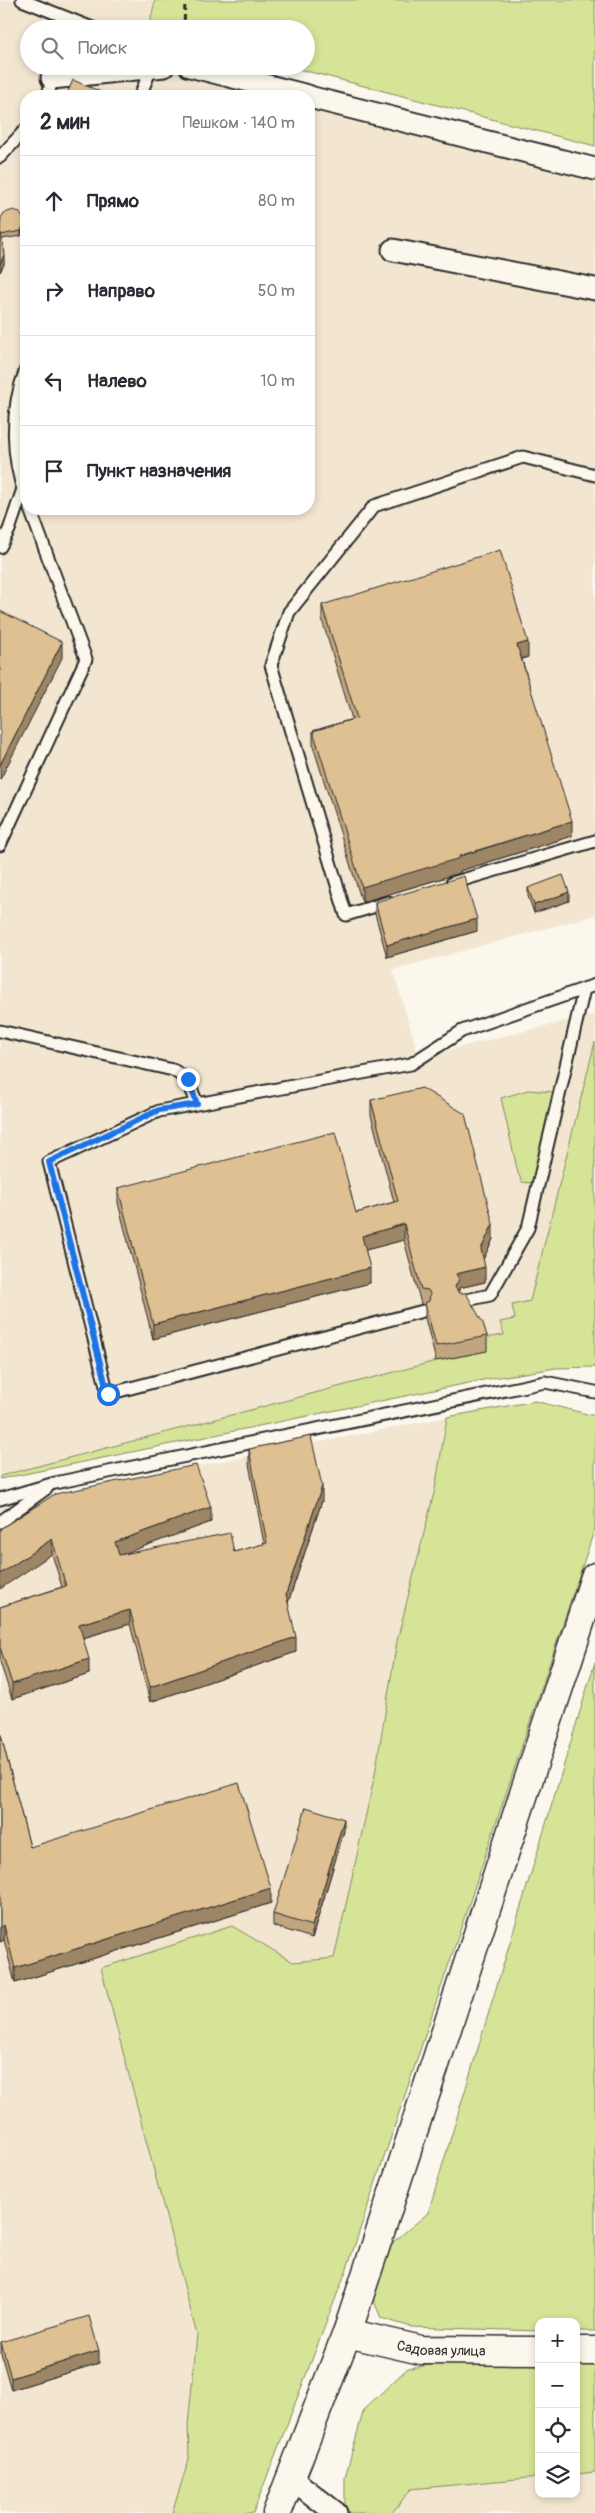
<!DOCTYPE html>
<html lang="ru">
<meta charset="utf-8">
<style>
:root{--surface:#fff;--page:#f2f2f3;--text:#2b2b33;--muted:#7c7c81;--line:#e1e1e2}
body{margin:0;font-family:Pangolin,sans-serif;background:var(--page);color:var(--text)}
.controls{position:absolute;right:15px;bottom:15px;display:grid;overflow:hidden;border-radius:10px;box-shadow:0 2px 8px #0003}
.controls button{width:45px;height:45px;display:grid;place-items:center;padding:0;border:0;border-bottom:1px solid var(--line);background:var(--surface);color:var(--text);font:25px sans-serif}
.stop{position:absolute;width:15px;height:15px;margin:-11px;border:4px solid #1a73e8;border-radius:50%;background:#fff}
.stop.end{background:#1a73e8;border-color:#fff;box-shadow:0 1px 5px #0008}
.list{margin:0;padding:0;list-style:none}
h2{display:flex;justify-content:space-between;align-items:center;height:65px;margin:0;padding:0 20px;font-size:21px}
h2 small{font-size:16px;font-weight:400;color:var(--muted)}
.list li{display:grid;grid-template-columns:32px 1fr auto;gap:15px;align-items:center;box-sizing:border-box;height:90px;padding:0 20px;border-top:1px solid var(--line)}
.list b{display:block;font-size:19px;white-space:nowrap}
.list em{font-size:16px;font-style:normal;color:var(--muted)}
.icon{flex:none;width:28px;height:28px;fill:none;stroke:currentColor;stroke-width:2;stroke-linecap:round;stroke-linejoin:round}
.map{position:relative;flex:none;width:595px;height:2513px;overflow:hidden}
.search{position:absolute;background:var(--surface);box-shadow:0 2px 8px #0003;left:20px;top:20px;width:295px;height:55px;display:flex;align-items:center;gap:12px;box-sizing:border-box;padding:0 18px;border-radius:28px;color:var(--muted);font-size:19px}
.panel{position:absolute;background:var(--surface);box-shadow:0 2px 8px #0003;left:20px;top:90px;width:295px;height:425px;border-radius:20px}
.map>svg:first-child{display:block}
.built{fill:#f3e6d1}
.green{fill:#d6e497;stroke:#808861}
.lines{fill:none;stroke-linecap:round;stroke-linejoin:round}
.service-casing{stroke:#2b2b2b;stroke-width:15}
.minor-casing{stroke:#2b2b2b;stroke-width:25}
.tertiary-casing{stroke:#2b2b2b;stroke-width:31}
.secondary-casing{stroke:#2b2b2b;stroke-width:31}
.path{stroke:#2b2b2b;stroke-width:3;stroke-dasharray:5 4;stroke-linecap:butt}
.service{stroke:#fbf7ec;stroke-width:11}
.minor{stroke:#fbf7ec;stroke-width:21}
.tertiary{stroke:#fbf7ec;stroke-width:28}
.secondary{stroke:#fbf7ec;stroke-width:28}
.wall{fill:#c0a57e;stroke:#2b2b2b}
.shaded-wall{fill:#9c8666;stroke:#2b2b2b}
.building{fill:#dfc092;stroke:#2b2b2b}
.route{stroke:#1a73e8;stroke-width:6}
.labels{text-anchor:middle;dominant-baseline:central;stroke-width:4.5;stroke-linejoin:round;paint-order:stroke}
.street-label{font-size:14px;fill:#2b2b2b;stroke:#fbf7ec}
</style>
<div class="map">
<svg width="595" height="2513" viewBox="0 0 595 2513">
<rect width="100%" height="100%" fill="#fbf7ec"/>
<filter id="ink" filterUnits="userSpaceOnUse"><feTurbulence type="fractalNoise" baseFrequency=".02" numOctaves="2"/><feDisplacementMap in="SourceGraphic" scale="10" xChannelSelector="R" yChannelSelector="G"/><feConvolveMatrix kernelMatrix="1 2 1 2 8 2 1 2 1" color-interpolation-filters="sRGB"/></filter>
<g filter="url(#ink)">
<!-- built -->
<g class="built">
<path d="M0,0h155l-6,29h-120v37h166l87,30h-256v413h283v-406l286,75v737l-202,55 26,87 172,-42 4,1v111l-51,202 -57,22 -51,10 -436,115z"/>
<path d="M447,1417l-12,72 -38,152 -22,133 -41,184 -41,4 -61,-36 -130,42 95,367 -9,90 1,34 -17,54h-172v-1021l50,3z"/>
<path d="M595,2472v41h-203l19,-24 128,-12v17h37v-20z"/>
</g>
<!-- green -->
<g class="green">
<path d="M155,0h440v146l-308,-80h19v-37h-157z"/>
<path d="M595,1042v325l-39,1 -63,10 -493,101v-3l436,-115 50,-10 -3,-13 21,-3 -4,-13 15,-3 -3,-14 18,-4z"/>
<path d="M528,1090l26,2 -20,85 -4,6 -8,-1 -4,-9 -17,-75z"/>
<path d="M535,1401l60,15v112l-249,743 -93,242h-81l17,-54 -1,-34 9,-90 -96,-367 131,-42 61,36 41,-4 41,-184 22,-133 38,-152 12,-72z"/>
<path d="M595,1662v669h-19v-9h-37v9l-128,-4 -30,-9 -10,-24 20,-50 37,-31z"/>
<path d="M478,2359l61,2v116l-128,12 -19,24h-43l-4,-7v-29l19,-68 44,-41z"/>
<path d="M576,2361l19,1v110l-19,2z"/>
</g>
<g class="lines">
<!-- service casing -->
<g class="service-casing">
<g id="service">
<path d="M22,0l73,29"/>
<path d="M48,96l4,-18"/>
<path d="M140,96l12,-30"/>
<path d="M0,157l26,-28"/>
<path d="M26,369c-16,40 -15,89 0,129"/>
<path d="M0,547l9,-17 14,-41"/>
<path d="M0,845l86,-186 -56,-150"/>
<path d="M452,883l143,-42"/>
<path d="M389,902l-43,13 -75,-250 18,-53 85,-106 149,-49 72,18"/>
<path d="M0,1031l173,39 14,9 10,24"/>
<path d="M462,1301l28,-6 38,-67 56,-239"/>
<path d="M423,1311l-315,83 -59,-232 110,-51 252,-47 51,-33 133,-46"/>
<path d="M0,1499l55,-16 490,-101 50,10"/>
<path d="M0,1522l47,-34"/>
</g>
</g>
<!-- minor casing -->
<g class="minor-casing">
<g id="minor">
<path d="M190,66l118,30"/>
<path d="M52,78l112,-12"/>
<path d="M309,97l286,72"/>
<path d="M393,250l202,39"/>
<path d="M291,2478l45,35"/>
</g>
</g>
<!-- tertiary casing -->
<g class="tertiary-casing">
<g id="tertiary">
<path id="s1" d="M347,2333l74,17 118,1"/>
<path d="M576,2351h19"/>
</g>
</g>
<!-- secondary casing -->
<g class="secondary-casing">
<path id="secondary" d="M277,2513l70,-180 248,-756"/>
</g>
<!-- path -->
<path class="path" d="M184,29l1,-29"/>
<!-- service -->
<use href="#service" class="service"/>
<!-- minor -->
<use href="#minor" class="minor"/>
<!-- tertiary -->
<use href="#tertiary" class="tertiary"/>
<!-- secondary -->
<use href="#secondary" class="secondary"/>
</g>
<!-- wall -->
<g class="wall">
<path d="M0,224l25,2 -4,10 -19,3 2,25 -4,8z"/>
<path d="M322,605l206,52 -6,2 50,177 -112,35v2l-98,29 -49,-156v-15l39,-12 -30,-99z"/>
<path d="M528,888l41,13 -35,12 -6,-17z"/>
<path d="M375,902l102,29 -90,26 -12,-43z"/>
<path d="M371,1100l122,139 -10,20 2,23 -26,6v4l28,44v15l-51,10 -11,-43v-13l-4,-1 -17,-64 -39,10 5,33 -217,56 -35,-136v-15l238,25 38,-11 -23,-87z"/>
<path d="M249,1449l73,52 -34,102 8,49 -146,50 -20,-78 -47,14 6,36 -77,25 -12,-37v-55l62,-20 -10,-33 -52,-25 211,-7 -90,32 113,-2 30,-8 -15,-80z"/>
<path d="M0,1732l30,115 241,56 -256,80 -11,-43 -4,2z"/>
<path d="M344,1831l-32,107 -39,-12v-12z"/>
<path d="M1,2342l98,21 -88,27 -10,-36z"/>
</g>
<!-- shaded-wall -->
<g class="shaded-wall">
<path d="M25,221v5l-4,10v-5z"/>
<path d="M4,255v9l-4,8v-8z"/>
<path d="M62,642v16l-62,122v-15z"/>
<path d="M528,642v15l-11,3v-15z"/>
<path d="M572,821v15l-112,35v2l-98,29v-15z"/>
<path d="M569,892v9l-35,12v-8z"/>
<path d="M477,919v12l-90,26v-12z"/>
<path d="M404,1224v16l-42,11v-15z"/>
<path d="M493,1224v15l-12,25v-15z"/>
<path d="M485,1267v15l-26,6v6l-4,-7 1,-13z"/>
<path d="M370,1268v15l-217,56v-15z"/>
<path d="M322,1486v15l-36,108v-15z"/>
<path d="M211,1507v15l-96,35v-15z"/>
<path d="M52,1539v15l-52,35v-15z"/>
<path d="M130,1610v14l-51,15v-15z"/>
<path d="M296,1637v15l-146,50v-15z"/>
<path d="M89,1659v15l-77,25v-15z"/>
<path d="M344,1819v12l-32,107v-12z"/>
<path d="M271,1888v15l-256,80v-15z"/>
<path d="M4,1925v15l-4,2v-15z"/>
<path d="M99,2351v12l-88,27v-12z"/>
</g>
<!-- building -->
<g class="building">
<path d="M73,80l35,15v1h-42z"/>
<path d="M14,210l5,2 6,9 -4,10 -20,4v-2h-1l1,-15 3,-5z"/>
<path d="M0,233h1l3,22 -4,9z"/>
<path d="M500,550l28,92 -11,3 55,176 -113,35 1,2 -98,29 -49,-156 44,-13 -35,-113z"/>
<path d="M0,611l62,31 -62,123z"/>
<path d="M563,875l6,17 -35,13 -6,-17z"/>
<path d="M464,876l13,43 -90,26 -12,-43z"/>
<path d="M422,1088l43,26 28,110 -12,25 4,18 -29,7 3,5 -4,8 4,6h7l17,30 4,13 -51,10 -11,-43 4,-2 1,-7 -2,-4 -7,-1 -17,-65 -42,12 8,32 -217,56 -35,-136 217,-56 21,81 42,-12 -27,-101z"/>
<path d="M311,1436l11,50 -36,108 10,43 -146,50 -20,-77 -51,14 10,35 -77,25 -12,-37v-40l66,-21 -14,-47 -52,35v-45l55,-35 141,-29 15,42 -96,35 4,13 111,-22 4,19 33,-9 -18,-94z"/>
<path d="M0,1732l30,115 209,-64 32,105 -256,80 -11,-43 -4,2z"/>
<path d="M306,1807l38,12 -32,107 -39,-12z"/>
<path d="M89,2316l10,35 -88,27 -10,-36z"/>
</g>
</g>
<g class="lines" filter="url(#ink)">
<!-- route -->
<path class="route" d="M108,1394l-59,-232 110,-52 38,-6 -9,-25"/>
</g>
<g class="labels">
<!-- street labels -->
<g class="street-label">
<text stroke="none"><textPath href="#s1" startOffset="96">Садовая улица</textPath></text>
</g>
</g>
</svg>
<div class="controls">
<button>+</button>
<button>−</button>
<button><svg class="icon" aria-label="locate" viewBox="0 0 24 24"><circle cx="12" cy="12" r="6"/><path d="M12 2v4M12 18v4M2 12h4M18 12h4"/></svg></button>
<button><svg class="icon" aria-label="layers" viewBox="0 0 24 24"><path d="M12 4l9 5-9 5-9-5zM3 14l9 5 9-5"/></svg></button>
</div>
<div class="stop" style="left:108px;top:1394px"></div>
<div class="stop end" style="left:188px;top:1079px"></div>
<div class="search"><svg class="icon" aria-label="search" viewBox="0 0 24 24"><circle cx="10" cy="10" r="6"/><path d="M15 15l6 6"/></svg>Поиск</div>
<section class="panel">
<h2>2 мин<small>Пешком · 140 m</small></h2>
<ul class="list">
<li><svg class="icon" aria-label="ahead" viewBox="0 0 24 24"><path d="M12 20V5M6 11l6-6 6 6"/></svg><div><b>Прямо</b></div><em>80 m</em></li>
<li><svg class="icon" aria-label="right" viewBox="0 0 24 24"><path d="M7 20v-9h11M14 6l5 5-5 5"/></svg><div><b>Направо</b></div><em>50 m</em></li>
<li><svg class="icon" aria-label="left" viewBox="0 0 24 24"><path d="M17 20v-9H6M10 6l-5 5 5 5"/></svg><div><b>Налево</b></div><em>10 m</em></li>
<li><svg class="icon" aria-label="arrive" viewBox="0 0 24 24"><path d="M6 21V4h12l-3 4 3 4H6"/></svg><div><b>Пункт назначения</b></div></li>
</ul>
</section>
</div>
